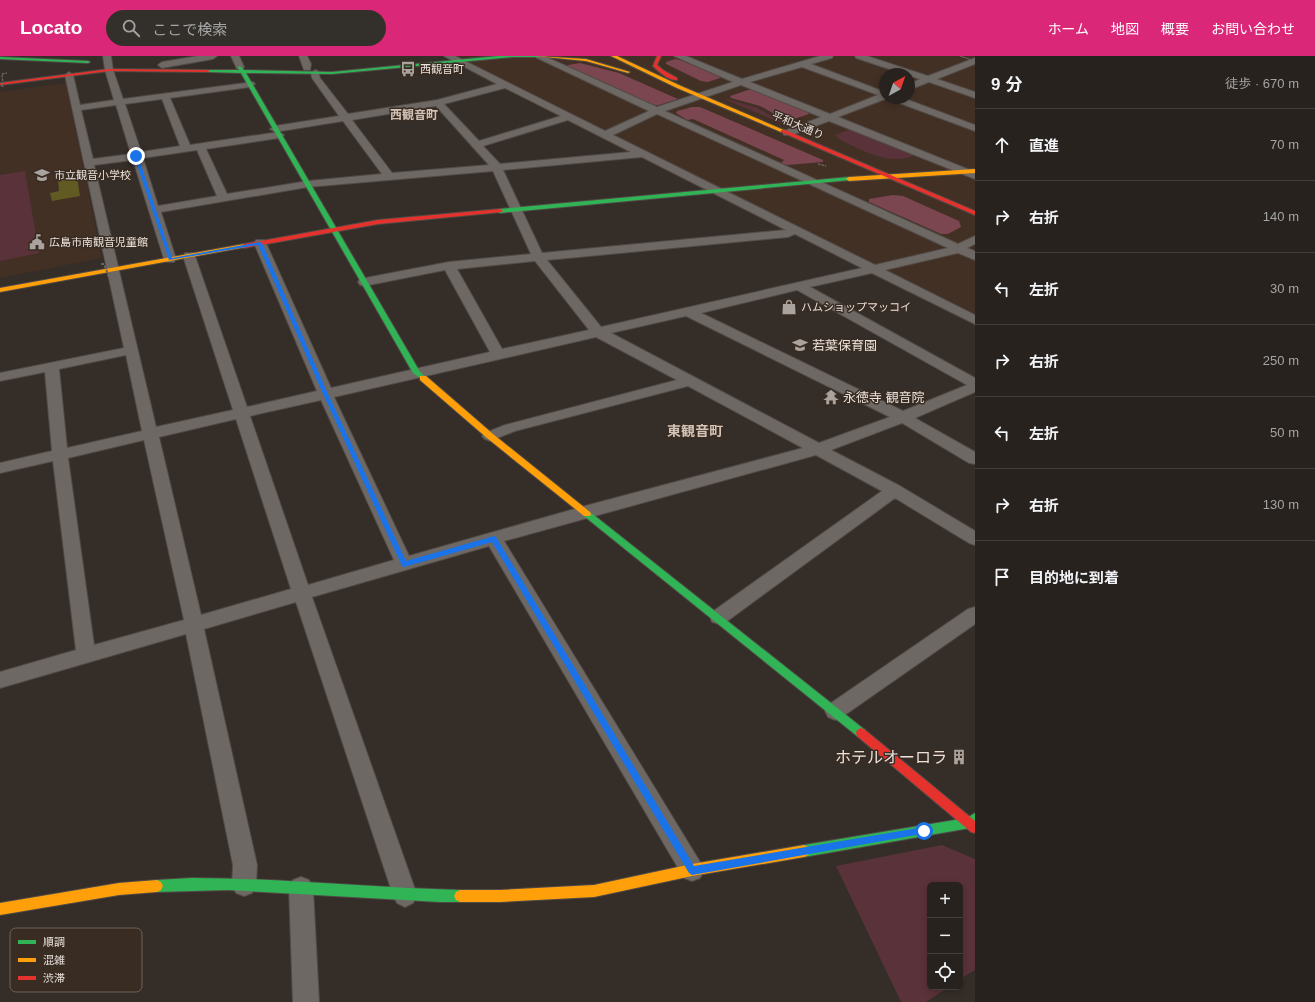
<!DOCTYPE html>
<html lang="ja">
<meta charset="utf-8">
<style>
:root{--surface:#27221e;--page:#332f2b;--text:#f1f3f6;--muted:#a4a4a4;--line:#433f3c;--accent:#db2777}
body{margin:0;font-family:Arial,"Noto Sans JP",sans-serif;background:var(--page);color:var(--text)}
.controls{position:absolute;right:12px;bottom:12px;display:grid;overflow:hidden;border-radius:6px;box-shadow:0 2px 6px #0003}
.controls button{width:36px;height:36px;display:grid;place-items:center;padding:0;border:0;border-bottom:1px solid var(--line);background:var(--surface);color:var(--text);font:20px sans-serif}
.compass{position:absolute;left:879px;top:12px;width:36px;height:36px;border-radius:50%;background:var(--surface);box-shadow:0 2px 6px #0003;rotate:40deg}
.stop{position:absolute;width:12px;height:12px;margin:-9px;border:3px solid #1a73e8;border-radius:50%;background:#fff}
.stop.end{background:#1a73e8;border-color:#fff;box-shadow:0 1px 4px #0008}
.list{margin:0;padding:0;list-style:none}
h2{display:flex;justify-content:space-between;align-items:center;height:52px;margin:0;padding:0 16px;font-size:17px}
h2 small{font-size:13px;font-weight:400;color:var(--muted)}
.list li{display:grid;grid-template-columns:26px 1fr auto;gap:12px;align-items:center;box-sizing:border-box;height:72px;padding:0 16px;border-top:1px solid var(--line)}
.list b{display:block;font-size:15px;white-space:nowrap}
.list em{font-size:13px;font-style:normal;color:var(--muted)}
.icon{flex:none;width:22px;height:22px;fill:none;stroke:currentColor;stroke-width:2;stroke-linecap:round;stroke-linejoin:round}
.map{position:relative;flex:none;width:975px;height:946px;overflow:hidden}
header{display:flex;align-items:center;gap:24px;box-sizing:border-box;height:56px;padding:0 20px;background:var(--accent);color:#fff}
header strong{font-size:19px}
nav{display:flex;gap:22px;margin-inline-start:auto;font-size:14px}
.search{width:280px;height:36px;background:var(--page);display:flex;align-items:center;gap:10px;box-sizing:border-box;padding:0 14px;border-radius:22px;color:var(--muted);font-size:15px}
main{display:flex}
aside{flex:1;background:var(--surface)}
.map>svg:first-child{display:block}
.built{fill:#423025;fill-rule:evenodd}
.green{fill:#5a3239}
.forest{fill:#7b4650}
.water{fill:#615a22}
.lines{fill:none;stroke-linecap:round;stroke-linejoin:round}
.street-casing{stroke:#514a46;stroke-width:2}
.fast-casing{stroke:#514a46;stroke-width:2}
.slow-casing{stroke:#514a46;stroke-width:2}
.jam-casing{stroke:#514a46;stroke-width:2}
.path{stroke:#6a6460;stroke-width:1.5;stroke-dasharray:2.5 1;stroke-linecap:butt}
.street{fill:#6e6864;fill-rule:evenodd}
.fast{fill:#30b455;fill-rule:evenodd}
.slow{fill:#ff9f0a;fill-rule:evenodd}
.jam{fill:#e5322d;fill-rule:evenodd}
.tram{stroke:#69635f;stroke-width:1}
.path-bridge-far1{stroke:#6a6460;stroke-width:1.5;stroke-dasharray:2.5 1;stroke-linecap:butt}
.path-bridge{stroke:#6a6460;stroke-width:2;stroke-dasharray:3 1.5;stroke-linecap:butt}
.route{fill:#1a73e8}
.labels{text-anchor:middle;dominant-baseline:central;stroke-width:3;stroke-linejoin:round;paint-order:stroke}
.far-poi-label{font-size:11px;fill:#eae1db;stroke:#392c23;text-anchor:start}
.far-street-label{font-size:11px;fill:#eae1db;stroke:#392c23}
.far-neighbourhood-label{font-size:12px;font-weight:bold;fill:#d3c2b6;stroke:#392c23}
.poi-label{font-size:13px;fill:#eae1db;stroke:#392c23;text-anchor:start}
.neighbourhood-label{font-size:14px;font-weight:bold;fill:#d3c2b6;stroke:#392c23}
.near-poi-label{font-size:16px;fill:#eae1db;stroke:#392c23;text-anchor:end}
.key{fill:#392c23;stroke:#6e625a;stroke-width:1}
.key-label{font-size:11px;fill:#eae1db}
</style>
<header>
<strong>Locato</strong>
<div class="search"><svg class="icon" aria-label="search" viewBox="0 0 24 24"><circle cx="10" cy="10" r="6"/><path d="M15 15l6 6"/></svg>ここで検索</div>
<nav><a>ホーム</a><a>地図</a><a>概要</a><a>お問い合わせ</a></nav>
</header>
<main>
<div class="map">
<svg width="975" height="946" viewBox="0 0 975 946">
<rect width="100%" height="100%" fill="#342d28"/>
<!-- built -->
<g class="built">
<path d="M449,0h526v263zM885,18h24v24h-24z"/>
<path d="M66,27l36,175 -102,20v-186z"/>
</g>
<!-- green -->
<g class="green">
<path d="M727,43l31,9 15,9 20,8h-7l-60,-25z"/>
<path d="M851,73l63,26c-6,4 -20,5 -28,3 -10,-1 -46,-16 -51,-23z"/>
<path d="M25,115l14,82 -39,8v-86z"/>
<path d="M942,789l33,14v111l-15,9v-94h-30v102h19l-23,15h-25l-65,-136z"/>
</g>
<!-- forest -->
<g class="forest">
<path d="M675,3l5,1 41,16 -1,2 -12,4 -7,-1 -35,-17v-2z"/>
<path d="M580,7l39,10 59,26 -19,6h-6l-85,-38v-2z"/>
<path d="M748,34h5l55,22 1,2 -15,5 -6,1 -10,-4 -18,-10 -29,-8 -1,-2z"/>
<path d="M692,51h8l123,53v2l-36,3 -6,-2 3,-3 -91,-41 -6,1 -11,-7 1,-2z"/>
<path d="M893,139l10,1 56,25 2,6 -13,7h-7l-72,-32v-3z"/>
</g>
<!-- water -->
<path class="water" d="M77,121l3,19 -28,5 -2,-8 9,-2 -1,-11z"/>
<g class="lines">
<!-- street casing -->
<g class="street-casing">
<g id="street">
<path d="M103,0h8l2,14 10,29 130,-17 2,2 -5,3 -80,11 20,47 89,-13 5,3 -5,3 -73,11 21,45 81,-13 74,-7 -39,-53 -68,11 -5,-3 5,-3 64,-10 -27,-38 -1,-5 4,-3 3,1 2,7 28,36 89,-14 60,-16 -53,-28h11l150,75 44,-20 -116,-55h11l113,51 76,-25 -59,-26h12l56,23 78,-23h13l-1,2 -21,6 74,28v6h3l-50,19 137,55v7l-146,-58 -37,14h-8l-1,-2 1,-2 37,-14 -80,-32 -76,26 293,133 17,-8v8l-8,4 8,3v9l-17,-7 -73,17 90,45v9l-103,-51 -62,14 165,91v14l-60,26 60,34v12l-6,-1 -67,-40 -71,27 69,36 75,45v14l-6,-2 -74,-45 -169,124 -7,2 -7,-2 -2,-5 2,-5 170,-121 -66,-36 -312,86 196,321 4,8 -4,8 -8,3 -8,-3 -195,-332 -177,51 105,298 -4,8 -8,4 -8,-4 -4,-8 -97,-293 -92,27 53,236 -1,20 -4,8 -8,3 -8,-3 -4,-8 1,-20 -47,-231 -186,54v-16l76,-22 -23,-189 -53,12v-10l52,-12 -7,-79 -45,9v-8l124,-25 -59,-273 4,-3 4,3 7,30 34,-5 -9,-30zM802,11l76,28 -48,19 -80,-32zM505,32l56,28 -82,25 -35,-37zM162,43l18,47 -39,6 -16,-48zM116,49l15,49 -38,5 -12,-49zM436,50l53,59 -97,8 -40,-53zM657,58l291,134 -73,17 -262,-130zM568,64l63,32 -131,12 -17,-18zM197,94l20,46 -59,10 -15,-48zM642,101l144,73 -244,23 -39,-83zM133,104l31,99 2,3h8l2,-3 -15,-47 147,-25 185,-16 38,83 -82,8 -89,17 -2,3 2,3 4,1 81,-16 45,82 -159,36 -65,-145 -2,-3h-8l-2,3 63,148 -70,16 -52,-151 -2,-3h-8l-2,3 50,154 -77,17 -62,-262zM795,178l67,34 -261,59 -54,-67 241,-23zM535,205l54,69 -87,19 -45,-80zM797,234l170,95 -64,26 -202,-98zM686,260l204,101 -71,26 -208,-110zM596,281l81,43 -172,45 -20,8 -3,3 3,3 5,2 25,-10 173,-45 115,62 -218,58 -176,50 -75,-159zM126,299l16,76 -75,17 -8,-79zM321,344l73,160 -86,25 -58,-169zM236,363l55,170 -90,26 -42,-178zM144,384l40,180 -90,25 -26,-187z"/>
<path d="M198,0h19l-4,3 -51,9 -4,-3 4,-3z"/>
<path d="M231,0h8l5,11 -1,2h-6z"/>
<path d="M299,0h8l4,8 -1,6h-6z"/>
<path d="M855,0h12l61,20 47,-18v6l-38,15 38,13v6l-46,-16 -20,8v-6l11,-5 -11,-3v-2h-5l-48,-16z"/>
<path d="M889,42h14l72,27v6l-84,-31z"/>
<path d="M975,551v17l-133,93 -7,3 -7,-3 -3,-6 3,-6 140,-96z"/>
<path d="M301,821l8,3 4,8 6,114h-26l-4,-114 4,-8z"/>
</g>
</g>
<!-- fast casing -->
<g class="fast-casing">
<g id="fast">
<path d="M498,0h42l-2,1h-25l-181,17 -86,-1 174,299 7,6 -4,2 -10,-7 -172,-300 -33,-1 -2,-1 2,-1h31l-1,-3 2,-1 4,4 88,2z"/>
<path d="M0,1l88,4 2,1 -2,1 -88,-4z"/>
<path d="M849,121l3,2 -1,1 -351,33 -3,-2 3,-2z"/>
<path d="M587,455l3,1 275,218 1,3 -1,3 -4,2 -4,-2 -273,-220 -1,-2z"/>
<path d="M975,757v13l-5,2 -166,29 -4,-2 -2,-4 2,-4 4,-2 163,-27z"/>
<path d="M192,822c90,0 179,10 268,12l4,2 2,4 -2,4 -4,2h-20l-212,-12 -71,2 -4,-2 -2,-4 2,-4 4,-2z"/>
</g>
</g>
<!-- slow casing -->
<g class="slow-casing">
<g id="slow">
<path d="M535,0l51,3 44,13 -2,1 -42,-12z"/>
<path d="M611,0h6l64,30 105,45 -5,1 -104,-44z"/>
<path d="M975,113v4l-126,8 -3,-2 3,-2z"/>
<path d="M244,188l3,2 -1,1 -246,45v-4z"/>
<path d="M420,320h6l67,58 97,78 1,2 -1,2h-6l-97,-78 -67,-58z"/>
<path d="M804,789l4,2 2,4 -2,4 -4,2 -112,19 -98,21 -94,5h-40l-4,-2 -2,-4 2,-4 4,-2h40l94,-5 98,-21z"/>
<path d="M157,824l4,2 2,4 -2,4 -4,2 -38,3 -119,20v-12l119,-20z"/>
</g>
</g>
<!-- jam casing -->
<g class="jam-casing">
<g id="jam">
<path d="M657,0h4l-4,9 6,5 14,8v2c-9,0 -18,-8 -24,-14z"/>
<path d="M109,13l99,1 2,1 -2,1 -99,-1 -109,14v-2z"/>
<path d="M781,74h4l190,81v4l-194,-83z"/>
<path d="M500,153l3,2 -1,1 -124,12 -134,24 -3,-2 3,-2 134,-24z"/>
<path d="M861,672l4,2 110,91v12l-4,-1 -114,-96 -1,-3 1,-3z"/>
</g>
</g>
<!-- path -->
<path class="path" d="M818,108l8,2"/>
<!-- street -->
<use href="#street" class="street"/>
<!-- fast -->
<use href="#fast" class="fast"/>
<!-- slow -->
<use href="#slow" class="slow"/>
<!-- jam -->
<use href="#jam" class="jam"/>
<!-- tram -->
<path class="tram" d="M960,0l15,5"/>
<!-- path-bridge-far1 -->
<path class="path-bridge-far1" d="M1,30h2l-1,-12 5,-1"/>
<!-- path-bridge -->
<path class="path-bridge" d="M101,208h3l7,18"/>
</g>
<!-- route -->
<path class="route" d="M136,99l2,1 34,102 88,-16 2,1 66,151 78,167 88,-25 2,1 198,329 230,-39 3,1 1,3 -1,2 -235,42 -3,-2 -197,-331 -88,25 -2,-1 -79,-172 -65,-149 -89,15 -35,-104z"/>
<!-- icons -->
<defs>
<g id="bus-bare" transform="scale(1.2)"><path d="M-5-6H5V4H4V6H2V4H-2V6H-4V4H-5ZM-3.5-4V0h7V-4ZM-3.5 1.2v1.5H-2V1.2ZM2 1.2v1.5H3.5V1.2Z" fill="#aaa29c" stroke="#392c23" stroke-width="2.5" paint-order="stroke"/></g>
<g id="school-bare" transform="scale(1.2)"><path d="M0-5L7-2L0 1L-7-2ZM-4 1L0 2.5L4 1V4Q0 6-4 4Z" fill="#aaa29c" stroke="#392c23" stroke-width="2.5" paint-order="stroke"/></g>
<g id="civic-bare" transform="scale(1.2)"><path d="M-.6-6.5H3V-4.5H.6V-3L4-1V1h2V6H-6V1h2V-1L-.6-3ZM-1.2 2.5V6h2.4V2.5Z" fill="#aaa29c" stroke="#392c23" stroke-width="2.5" paint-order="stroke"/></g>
<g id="shop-bare" transform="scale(1.2)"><path d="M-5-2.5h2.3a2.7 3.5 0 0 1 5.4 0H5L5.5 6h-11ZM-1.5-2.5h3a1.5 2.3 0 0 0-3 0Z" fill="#aaa29c" stroke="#392c23" stroke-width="2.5" paint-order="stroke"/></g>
<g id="temple-bare" transform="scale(1.2)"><path d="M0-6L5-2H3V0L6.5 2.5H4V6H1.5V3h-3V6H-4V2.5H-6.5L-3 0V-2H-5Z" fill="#aaa29c" stroke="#392c23" stroke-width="2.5" paint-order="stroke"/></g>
<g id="building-bare" transform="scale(1.2)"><path d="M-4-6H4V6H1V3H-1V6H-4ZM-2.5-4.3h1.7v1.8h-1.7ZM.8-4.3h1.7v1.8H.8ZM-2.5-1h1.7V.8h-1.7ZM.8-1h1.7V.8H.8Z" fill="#aaa29c" stroke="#392c23" stroke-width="2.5" paint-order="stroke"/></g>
</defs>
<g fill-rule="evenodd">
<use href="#bus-bare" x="408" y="13"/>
<use href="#school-bare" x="42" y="119"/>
<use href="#civic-bare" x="37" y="186"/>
<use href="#shop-bare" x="789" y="251"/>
<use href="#school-bare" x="800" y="289"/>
<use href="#temple-bare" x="831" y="341"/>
<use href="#building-bare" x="959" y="701"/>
</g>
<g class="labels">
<!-- far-poi labels -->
<g class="far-poi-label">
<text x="420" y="13">西観音町</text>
<text x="54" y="119">市立観音小学校</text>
<text x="49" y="186">広島市南観音児童館</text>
<text x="801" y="251">ハムショップマッコイ</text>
</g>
<!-- far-street labels -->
<g class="far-street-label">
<text transform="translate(798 69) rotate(23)">平和大通り</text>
</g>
<!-- far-neighbourhood labels -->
<g class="far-neighbourhood-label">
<text x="414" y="59">西観音町</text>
</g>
<!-- poi labels -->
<g class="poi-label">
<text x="812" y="289">若葉保育園</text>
<text x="843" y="341">永徳寺 観音院</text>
</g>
<!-- neighbourhood labels -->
<g class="neighbourhood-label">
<text x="695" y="375">東観音町</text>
</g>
<!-- near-poi labels -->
<g class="near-poi-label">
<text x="947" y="701">ホテルオーロラ</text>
</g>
</g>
<!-- legend -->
<rect x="10" y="872" width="132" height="64" rx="6" class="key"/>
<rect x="18" y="884" width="18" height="4" fill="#30b455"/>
<rect x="18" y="902" width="18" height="4" fill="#ff9f0a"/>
<rect x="18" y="920" width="18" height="4" fill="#e5322d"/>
<g class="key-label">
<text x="43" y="890">順調</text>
<text x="43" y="908">混雑</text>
<text x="43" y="926">渋滞</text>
</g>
</svg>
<div class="controls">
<button>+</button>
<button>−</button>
<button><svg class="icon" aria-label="locate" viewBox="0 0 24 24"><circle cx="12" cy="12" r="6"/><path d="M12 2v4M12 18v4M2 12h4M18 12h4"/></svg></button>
</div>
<svg class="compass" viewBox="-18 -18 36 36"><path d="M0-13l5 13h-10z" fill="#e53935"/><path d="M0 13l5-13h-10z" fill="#a4a4a4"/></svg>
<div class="stop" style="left:924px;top:775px"></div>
<div class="stop end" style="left:136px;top:100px"></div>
</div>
<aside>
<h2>9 分<small>徒歩 · 670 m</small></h2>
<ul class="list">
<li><svg class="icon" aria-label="ahead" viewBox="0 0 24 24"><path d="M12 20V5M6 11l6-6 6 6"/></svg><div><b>直進</b></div><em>70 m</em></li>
<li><svg class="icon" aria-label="right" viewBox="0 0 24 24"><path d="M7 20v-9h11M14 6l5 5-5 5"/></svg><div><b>右折</b></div><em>140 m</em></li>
<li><svg class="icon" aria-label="left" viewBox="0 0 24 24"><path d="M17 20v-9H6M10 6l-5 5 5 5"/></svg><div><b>左折</b></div><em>30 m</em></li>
<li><svg class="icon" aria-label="right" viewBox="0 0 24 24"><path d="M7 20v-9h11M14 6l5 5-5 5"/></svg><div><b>右折</b></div><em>250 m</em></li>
<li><svg class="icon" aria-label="left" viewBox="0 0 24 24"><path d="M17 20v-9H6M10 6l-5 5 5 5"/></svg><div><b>左折</b></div><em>50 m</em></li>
<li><svg class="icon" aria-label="right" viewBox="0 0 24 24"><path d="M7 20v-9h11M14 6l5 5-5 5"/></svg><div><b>右折</b></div><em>130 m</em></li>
<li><svg class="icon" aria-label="arrive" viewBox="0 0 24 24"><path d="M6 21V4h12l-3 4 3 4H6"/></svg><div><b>目的地に到着</b></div></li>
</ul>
</aside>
</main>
